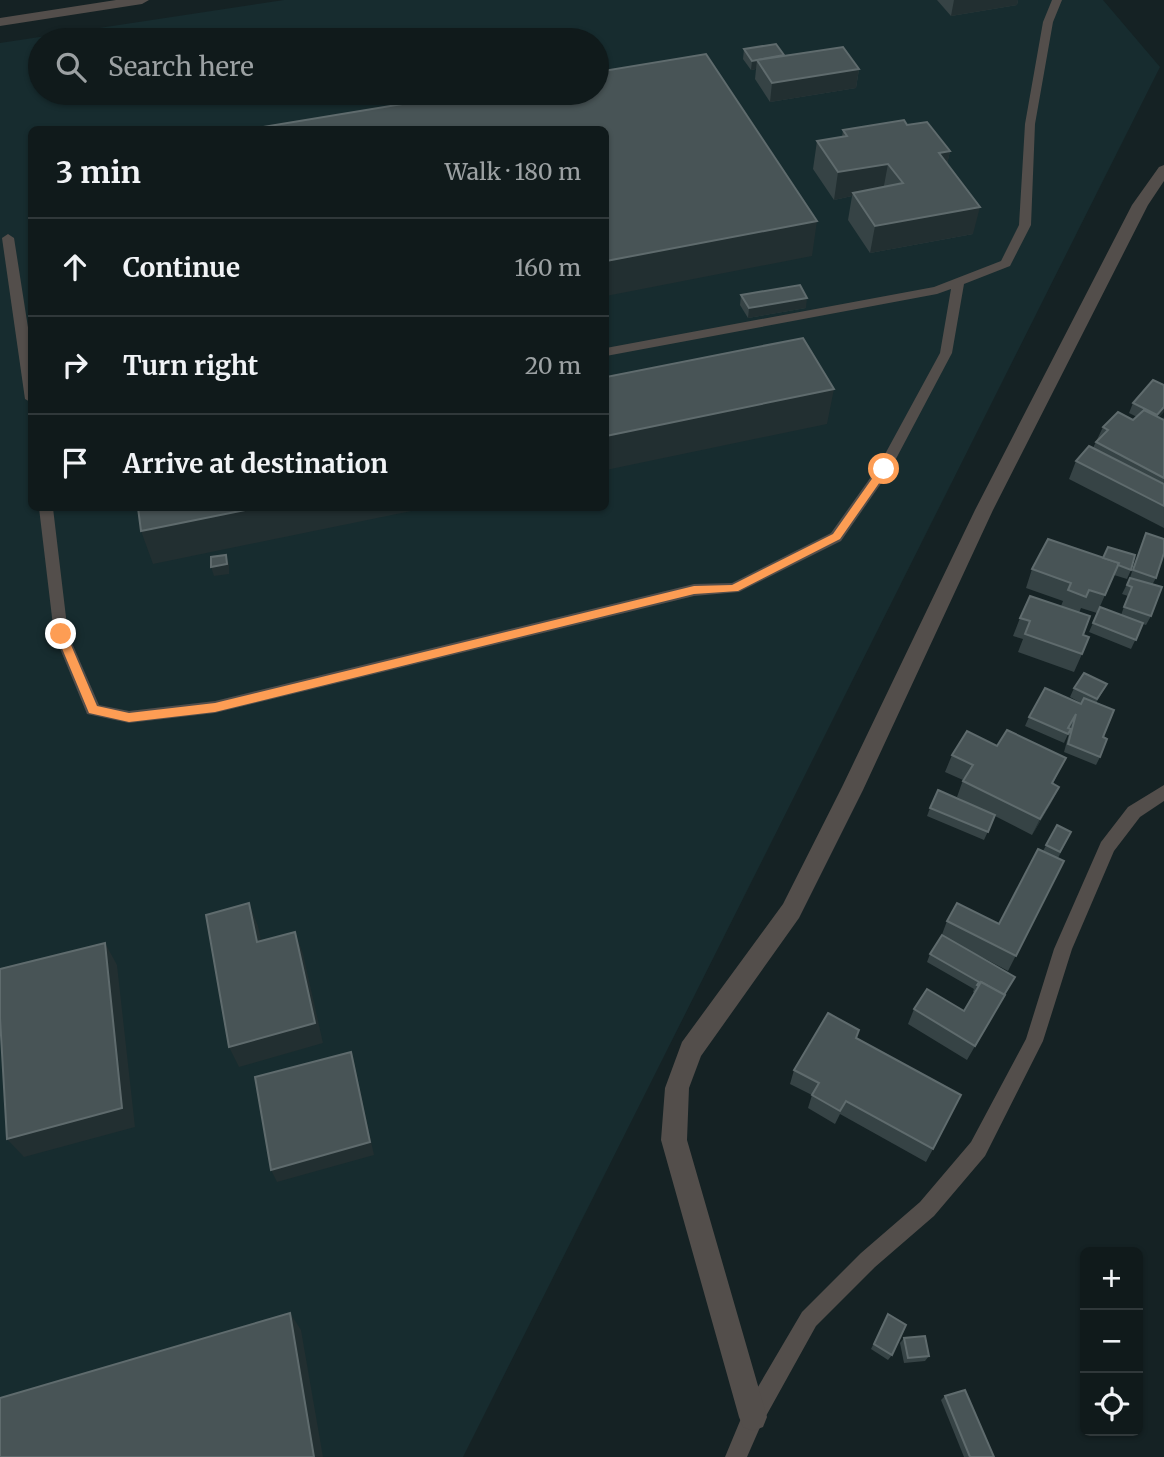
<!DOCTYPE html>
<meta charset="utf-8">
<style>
:root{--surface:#101a1b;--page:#192324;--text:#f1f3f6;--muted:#9ca1a3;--line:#30383a}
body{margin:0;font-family:Merriweather,serif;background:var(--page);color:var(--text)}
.controls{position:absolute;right:21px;bottom:21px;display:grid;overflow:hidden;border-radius:10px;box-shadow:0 2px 5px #0004}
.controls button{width:63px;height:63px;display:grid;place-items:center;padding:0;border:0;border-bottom:2px solid var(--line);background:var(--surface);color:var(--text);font:35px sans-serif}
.stop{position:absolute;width:21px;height:21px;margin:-16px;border:5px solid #fd9d54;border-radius:50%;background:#fff}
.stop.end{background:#fd9d54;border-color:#fff;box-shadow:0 2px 7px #0008}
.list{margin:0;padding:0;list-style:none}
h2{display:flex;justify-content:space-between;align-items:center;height:91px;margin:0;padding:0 28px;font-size:30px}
h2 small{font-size:23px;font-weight:400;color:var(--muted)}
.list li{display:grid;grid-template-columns:46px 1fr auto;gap:21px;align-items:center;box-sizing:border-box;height:98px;padding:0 28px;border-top:2px solid var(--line)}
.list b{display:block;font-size:26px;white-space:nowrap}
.list em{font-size:23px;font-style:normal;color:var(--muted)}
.icon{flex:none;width:38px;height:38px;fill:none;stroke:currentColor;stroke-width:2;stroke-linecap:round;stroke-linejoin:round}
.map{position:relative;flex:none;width:1164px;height:1457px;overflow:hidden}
.search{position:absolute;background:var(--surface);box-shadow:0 2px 5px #0004;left:28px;top:28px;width:581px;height:77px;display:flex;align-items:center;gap:18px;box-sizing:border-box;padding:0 24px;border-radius:38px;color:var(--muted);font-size:26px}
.panel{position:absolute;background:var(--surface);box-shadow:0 2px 5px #0004;left:28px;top:126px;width:581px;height:385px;border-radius:10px}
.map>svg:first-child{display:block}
.built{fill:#172c2f;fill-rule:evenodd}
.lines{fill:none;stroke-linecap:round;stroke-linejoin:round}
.lane{fill:#534e4b;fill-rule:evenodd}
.street{fill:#534e4b;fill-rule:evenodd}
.wall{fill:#364345}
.shaded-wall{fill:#222f31}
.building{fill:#485456;stroke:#5f6b6d;stroke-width:2}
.route{fill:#fd9d54}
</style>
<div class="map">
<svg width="1164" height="1457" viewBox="0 0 1164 1457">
<rect width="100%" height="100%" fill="#152224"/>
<!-- built -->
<path class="built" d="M284,0h819l57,67 -697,1390h-463v-1414zM40,40h557v53h-557zM32,130h574v378h-574z"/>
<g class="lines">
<!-- lane -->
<g class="lane">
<path d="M1052,0h10l-9,22 -18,102 -4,101 -21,41 -46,18 -12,69 -63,119 -48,69 -102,51 -45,4 -479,117 -86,10 -42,-9 -33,-80 -15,-126h14l15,126 31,71 30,6 86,-10 479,-117 38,-1 99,-50 47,-66 62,-114 11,-64 -14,5 -331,62v-8l328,-61 67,-26 18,-36 6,-101 18,-102z"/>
<path d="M8,234l6,4 18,115v50l-7,-4 -23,-161z"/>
<path d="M1164,785v16l-24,16 -26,34 -42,98 -29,92 -58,115 -51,60 -59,51 -59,59 -55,99 -14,32h-22l20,-48 57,-97 59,-59 59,-51 51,-60 55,-103 28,-90 47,-107 27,-35z"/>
</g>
<!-- street -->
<g class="street">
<path d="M116,0h33l-7,4 -142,22v-8z"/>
<path d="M1164,165v16l-16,24 -155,305 -130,280 -64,128 -98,138 -12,32 -2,52 80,277 -4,10 -10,4 -10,-4 -4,-10 -78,-277 4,-52 17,-46 101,-138 59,-117 133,-277 157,-305 27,-38z"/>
</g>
</g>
<!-- wall -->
<g class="wall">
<path d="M937,0h81l-1,5 -66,11z"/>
<path d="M744,49l115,20 -3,19 -86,14 -15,-23 1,-10 -5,1 -8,-11z"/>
<path d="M907,125l43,26 -3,13 26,70 -103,19 -22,-33 4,-24 -18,4 -21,-31 4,-28 25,-4 1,-7z"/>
<path d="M741,295l65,13 -58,10 -8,-13z"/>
<path d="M1153,380l6,38 4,1 1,-2v111l-95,-49 7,-18 17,-13 10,-21 30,-7 4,-3 -8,-4 4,-10z"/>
<path d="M1146,533l10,45 -4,7 -1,31 -5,9 -3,-1 -12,25 -42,-17 11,-25 21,8 7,-19 -6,-2 7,-14z"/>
<path d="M1048,539l83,31 -4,9 -13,-4 -17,38 -16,-5 -2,5 4,22 -1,19 -8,18 -56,-20 5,-13 -10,-3 7,-18 41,-12 2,-5 -37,-13 6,-19z"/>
<path d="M1107,684l-11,19 7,34 -3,20 -4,8 -32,-13 6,-22 -6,13 -39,-17 4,-9 52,-13v-1l-11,-6 4,-9z"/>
<path d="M997,746l60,29 -4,9 6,3 -8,16 -19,32 -37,-19 -11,24 -57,-24 3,-8 38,-5 -11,-6 6,-17 -18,-8 7,-17z"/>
<path d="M1057,825l14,7 -13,26 6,3 -56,110 -30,-16 37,22 -48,83 -59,-36 6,-15 50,2 11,-18 -2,-1 1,-3 -47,-27 3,-8 11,-17 6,-16 52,3 44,-73z"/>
<path d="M859,1030l-3,8 77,111 -7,13 -86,-48 -5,10 -27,-16 4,-13 -22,-11 4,-14z"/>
<path d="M888,1314l4,41 -4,5 -17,-11z"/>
<path d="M904,1338l25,18 -4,5 -21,2 -4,-20z"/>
<path d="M945,1396l49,61h-30l-23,-57z"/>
</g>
<!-- shaded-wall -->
<g class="shaded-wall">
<path d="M954,0h64l-1,5 -66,11z"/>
<path d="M784,55l-27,5 -1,9 -5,1 1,-9z"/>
<path d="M859,69l-3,19 -86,14 2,-19z"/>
<path d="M950,151l-6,27 -5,-25z"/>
<path d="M888,164l-5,27 -30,2 -1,3 -18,4 4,-28z"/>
<path d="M980,207l-7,27 -103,19 5,-27z"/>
<path d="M817,221l-5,35 -206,40v-35z"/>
<path d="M807,298l-1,10 -58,10 1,-10z"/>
<path d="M834,389l-7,35 -221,46v-34z"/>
<path d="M1164,407v5l-11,13 4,-10z"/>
<path d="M255,508h171l-273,56 -12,-33z"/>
<path d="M226,555l3,9v10l-15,2 -3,-9z"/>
<path d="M1059,787l-8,16 -19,32 8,-16z"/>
<path d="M249,903l9,23 8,38 -9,-22z"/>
<path d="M295,932l8,22 20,89 -84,24 -10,-20z"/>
<path d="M105,943l12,22 18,162 -111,30 -17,-18z"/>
<path d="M351,1052l4,14 19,89 -97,27 -6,-12z"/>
<path d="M290,1313l11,17 22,127h-9z"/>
</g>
<!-- building -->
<g class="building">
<path d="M776,44l8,11 -32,6 -8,-12z"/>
<path d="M843,47l16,22 -87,14 -15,-23z"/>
<path d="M706,54l111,167 -211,40v-131h-361l224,-37h128v-21z"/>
<path d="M904,120l3,5 20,-3 23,29 -11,2 41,54 -105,19 -22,-33 50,-10 -15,-19 -50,8 -21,-31 30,-5 -4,-6z"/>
<path d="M800,285l7,13 -58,10 -8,-13z"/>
<path d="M803,338l31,51 -228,47v-59z"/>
<path d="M1153,380l11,5v22l-7,8 -24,-12z"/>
<path d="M1144,410l20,10v58l-68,-36 12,-12 -5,-3 15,-15 15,8z"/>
<path d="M1089,446l75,38v22l-88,-45z"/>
<path d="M138,508h117l-114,23z"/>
<path d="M1146,533l18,6v14l-8,25 -23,-8z"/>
<path d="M1048,539l71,24 -14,32 -16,-5 -3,7 -18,-7 3,-7 -39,-14z"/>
<path d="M1108,547l27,8 -4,15 -13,-5 1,-2 -16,-5z"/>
<path d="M226,555l1,9 -16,3v-10z"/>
<path d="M1130,578l32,9 -11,29 -27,-9 8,-20 -5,-2z"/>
<path d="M1030,596l60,20 -7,19 6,2 -7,17 -57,-20 5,-13 -10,-3z"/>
<path d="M1100,607l43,16 -7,17 -43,-17z"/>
<path d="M1084,673l23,11 -10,15 -23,-11z"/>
<path d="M1045,688l36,16 3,-6 30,12 -11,27 4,2 -7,18 -32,-13 8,-30 -8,14 3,1 -3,5 -39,-17z"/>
<path d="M1007,730l59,28 -14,25 7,4 -19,32 -77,-38 10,-16 -21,-10 15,-24 30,15z"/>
<path d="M938,790l57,25 -7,17 -58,-24z"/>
<path d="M1057,825l14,7 -11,20 -14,-7z"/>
<path d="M1038,849l26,12 -48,95 -69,-35 10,-18 42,21z"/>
<path d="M249,903l8,39 38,-10 20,91 -86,24 -23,-132z"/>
<path d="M942,935l73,42 -11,18 -23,-13 -2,4 -2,-1 2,-3 -49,-28z"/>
<path d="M105,943l17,165 -115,31 -7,-121v-49z"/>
<path d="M981,982l24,13 -30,51 -61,-37 13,-20 37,22z"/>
<path d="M828,1013l31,17 -3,8 105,57 -28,54 -87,-48 -6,10 -28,-16 7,-12 -25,-13z"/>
<path d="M351,1052l19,90 -99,28 -16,-93z"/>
<path d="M290,1313l24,144h-314v-59z"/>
<path d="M888,1314l18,11 -14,30 -18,-11z"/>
<path d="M925,1336l4,20 -21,2 -4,-20z"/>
<path d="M965,1390l29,67h-24l-25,-61z"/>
</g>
<!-- route -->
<path class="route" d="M881,466l8,3 -49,70 -102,52 -44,3 -479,118 -86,10 -40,-9 -33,-79 5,-4 4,1 32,75 32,7 86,-10 479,-117 38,-1 101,-51z"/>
</svg>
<div class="controls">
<button>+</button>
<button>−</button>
<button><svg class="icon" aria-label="locate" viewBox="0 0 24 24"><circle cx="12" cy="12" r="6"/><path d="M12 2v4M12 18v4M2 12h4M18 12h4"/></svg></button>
</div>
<div class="stop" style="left:884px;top:469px"></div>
<div class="stop end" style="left:61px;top:634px"></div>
<div class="search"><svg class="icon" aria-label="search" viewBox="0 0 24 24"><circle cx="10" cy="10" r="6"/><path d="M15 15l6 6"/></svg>Search here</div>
<section class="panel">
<h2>3 min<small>Walk · 180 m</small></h2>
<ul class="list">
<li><svg class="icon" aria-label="ahead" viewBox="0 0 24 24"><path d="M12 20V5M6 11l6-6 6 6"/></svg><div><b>Continue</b></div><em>160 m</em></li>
<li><svg class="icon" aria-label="right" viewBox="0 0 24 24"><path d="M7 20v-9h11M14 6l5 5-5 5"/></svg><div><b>Turn right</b></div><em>20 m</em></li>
<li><svg class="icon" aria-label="arrive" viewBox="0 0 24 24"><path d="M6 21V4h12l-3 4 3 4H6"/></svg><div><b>Arrive at destination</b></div></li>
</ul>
</section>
</div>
